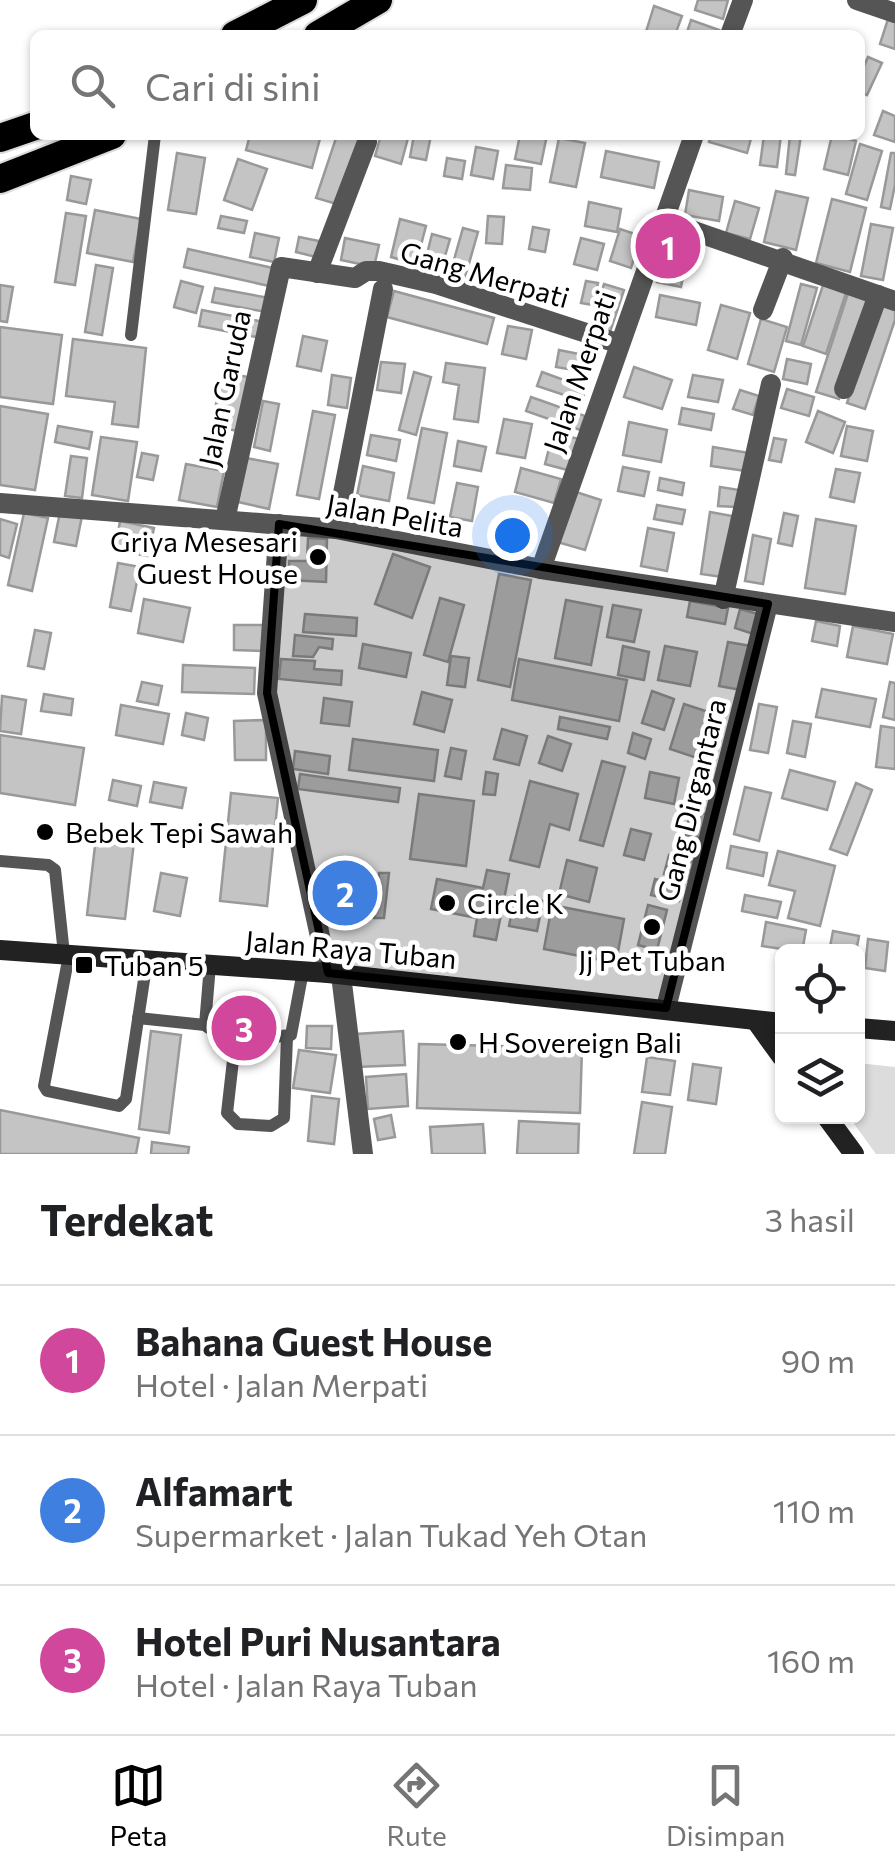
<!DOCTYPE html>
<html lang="id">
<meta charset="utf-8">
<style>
:root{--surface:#fff;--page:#f2f2f2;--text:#202124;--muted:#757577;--line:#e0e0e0;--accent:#000}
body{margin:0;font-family:Commissioner,sans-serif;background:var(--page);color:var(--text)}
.controls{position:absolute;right:30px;bottom:30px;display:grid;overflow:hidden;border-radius:15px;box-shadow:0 2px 8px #0004}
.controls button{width:90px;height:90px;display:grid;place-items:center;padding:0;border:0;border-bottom:2px solid var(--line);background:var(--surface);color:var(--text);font:50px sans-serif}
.you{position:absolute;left:512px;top:535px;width:35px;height:35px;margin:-25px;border:8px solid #fff;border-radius:50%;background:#1a73e8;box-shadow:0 0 0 15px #1a73e833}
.badge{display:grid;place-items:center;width:65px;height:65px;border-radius:50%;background:var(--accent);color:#fff;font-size:32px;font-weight:700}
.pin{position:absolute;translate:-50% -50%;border:5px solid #fff;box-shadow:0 2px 10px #0006}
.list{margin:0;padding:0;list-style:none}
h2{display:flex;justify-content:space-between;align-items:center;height:130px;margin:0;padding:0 40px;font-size:42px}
h2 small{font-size:32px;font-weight:400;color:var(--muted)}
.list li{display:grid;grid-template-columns:65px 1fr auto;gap:30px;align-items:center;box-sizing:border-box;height:150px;padding:0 40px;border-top:2px solid var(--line)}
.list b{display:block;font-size:38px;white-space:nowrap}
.list p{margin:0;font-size:32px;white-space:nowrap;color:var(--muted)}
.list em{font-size:32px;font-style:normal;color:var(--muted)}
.icon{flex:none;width:55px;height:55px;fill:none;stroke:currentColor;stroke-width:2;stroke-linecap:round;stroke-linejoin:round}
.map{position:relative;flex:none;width:895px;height:1154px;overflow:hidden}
.search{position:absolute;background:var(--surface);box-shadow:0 2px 8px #0004;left:30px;right:30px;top:30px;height:110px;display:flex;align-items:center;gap:25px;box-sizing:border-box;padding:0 35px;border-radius:15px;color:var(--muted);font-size:38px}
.sheet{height:580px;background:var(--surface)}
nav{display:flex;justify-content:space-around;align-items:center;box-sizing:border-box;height:140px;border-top:2px solid var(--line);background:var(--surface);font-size:28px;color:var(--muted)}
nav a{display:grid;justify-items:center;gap:5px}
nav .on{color:var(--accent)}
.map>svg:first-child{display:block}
.green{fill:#dcdcdc}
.building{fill:#c4c4c4;stroke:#999;stroke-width:2.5}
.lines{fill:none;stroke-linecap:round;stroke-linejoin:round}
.trunk-casing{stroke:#dbdbdb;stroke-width:32}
.service{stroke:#555;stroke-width:12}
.minor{stroke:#555;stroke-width:20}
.secondary{stroke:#222;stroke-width:20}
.trunk{stroke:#000;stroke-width:28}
.marked{fill:#000;fill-opacity:0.2;stroke:#000;stroke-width:8;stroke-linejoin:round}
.poi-dot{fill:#000;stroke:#fff;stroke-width:4}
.labels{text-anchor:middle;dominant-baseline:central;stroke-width:9;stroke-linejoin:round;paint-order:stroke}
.street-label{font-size:28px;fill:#000;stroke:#fff}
.poi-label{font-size:28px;fill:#000;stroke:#fff;text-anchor:start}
</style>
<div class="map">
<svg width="895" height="1154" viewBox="0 0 895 1154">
<rect width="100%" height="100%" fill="#fff"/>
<!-- green -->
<path class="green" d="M858,1063l37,4v87h-19l-27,-37 9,-1z"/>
<!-- building -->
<g class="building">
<path d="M698,0h30l-5,19 -28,-9z"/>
<path d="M654,6l28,10 -7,19h-30z"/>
<path d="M888,19l7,2v28l-15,-5z"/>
<path d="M691,20l28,10 -2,5h-31z"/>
<path d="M868,57l14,6 -15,32 -7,-3v-17z"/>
<path d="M883,111l12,5v26l-21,-7z"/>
<path d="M250,135h71l-9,33 -66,-18z"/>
<path d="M337,135l25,3 -22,67 -24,-7z"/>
<path d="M381,135l27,3 -7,26 -26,-8z"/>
<path d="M414,135h17l-5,25 -16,-3z"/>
<path d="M520,135h27l-6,29 -26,-5z"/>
<path d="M711,135h41l-5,18 -38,-11z"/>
<path d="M764,135h17l-4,32 -17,-2z"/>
<path d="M790,135h11l-6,40 -9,-1z"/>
<path d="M832,135l24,6 -8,34 -24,-6z"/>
<path d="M559,138l26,5 -9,44 -26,-5z"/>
<path d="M860,144l22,7 -15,49 -21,-6z"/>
<path d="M476,147l22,4 -5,28 -22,-4z"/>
<path d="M606,151l53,11 -5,26 -53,-11z"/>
<path d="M177,153l28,5 -9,56 -28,-4z"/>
<path d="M891,153h4v32l-5,24 -9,-2z"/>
<path d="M447,158l18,3 -3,18 -18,-3z"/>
<path d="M238,159l29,10 -15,41 -28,-10z"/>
<path d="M506,165l26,3 -2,22 -27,-2z"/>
<path d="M71,176l20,4 -5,24 -19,-4z"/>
<path d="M689,190l34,7 -4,24 -34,-6z"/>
<path d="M776,191l32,7 -12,52 -32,-8z"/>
<path d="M832,199l34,9 -16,64 -34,-9z"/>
<path d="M735,201l24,7 -9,31 -24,-6z"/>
<path d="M589,202l32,7 -4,23 -32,-6z"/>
<path d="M95,210l46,9 -8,43 -46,-9z"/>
<path d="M66,213l20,3 -11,69 -20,-3z"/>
<path d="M221,216l26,5 -3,12 -26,-5z"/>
<path d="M488,216l16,1 -2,27 -16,-1z"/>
<path d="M400,219l26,7 -10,38 -25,-7z"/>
<path d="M871,224l22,4 -10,52 -22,-4z"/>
<path d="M533,227l16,3 -4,22 -16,-3z"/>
<path d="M463,228l15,4 -14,49 -15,-4z"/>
<path d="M620,229l21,7 -10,32 -21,-7z"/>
<path d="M255,233l24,5 -5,24 -24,-5z"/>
<path d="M432,234l18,5 -7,24 -17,-5z"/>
<path d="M299,237l20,4 -3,16 -20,-5z"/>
<path d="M345,238l34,7 -5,22 -33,-7z"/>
<path d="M581,238l23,6 -7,26 -23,-6z"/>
<path d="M188,249l85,19 -4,18 -85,-19z"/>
<path d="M662,256l24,5 -5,26 -24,-5z"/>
<path d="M96,265l17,3 -11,67 -17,-3z"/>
<path d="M181,281l22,6 -7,26 -22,-6z"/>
<path d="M586,281l12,2 -5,22 -12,-2z"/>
<path d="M604,284l20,6 -15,45 -20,-6z"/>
<path d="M801,284l16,4 -16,57 -15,-4z"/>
<path d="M0,285l13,2 -6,35 -7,-1z"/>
<path d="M823,285l23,8 -20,61 -23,-8z"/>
<path d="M215,288l54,10 -3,14 -54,-10z"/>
<path d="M849,290l23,7 -33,102 -23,-7z"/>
<path d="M394,291l100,27 -7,26 -100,-27z"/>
<path d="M660,295l40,8 -4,22 -40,-8z"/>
<path d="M882,299l13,5v16l-30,89 -18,-6z"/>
<path d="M721,305l29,8 -13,46 -29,-9z"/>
<path d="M202,310l62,12 -3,16 -62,-12z"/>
<path d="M761,319l26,8 -13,45 -26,-8z"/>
<path d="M508,326l24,4 -6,29 -24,-5z"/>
<path d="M0,327l62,8 -9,69 -53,-7z"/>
<path d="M303,336l24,5 -6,30 -24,-5z"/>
<path d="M73,339l73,9 -8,79 -26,-3 3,-22 -49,-6z"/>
<path d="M559,350l30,6 -3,16 -30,-5z"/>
<path d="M787,359l24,5 -4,20 -24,-5z"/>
<path d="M381,362l24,2 -4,29 -24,-3z"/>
<path d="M446,363l39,5 -7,54 -24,-3 5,-34 -16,-3z"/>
<path d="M634,367l38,13 -10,29 -38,-12z"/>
<path d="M222,372l26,5 -10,54 -26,-5z"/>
<path d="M414,372l17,5 -15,58 -17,-5z"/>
<path d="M542,372l44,16 -4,13 -45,-15z"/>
<path d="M332,375l19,3 -4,30 -19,-3z"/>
<path d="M693,375l30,5 -5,22 -30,-5z"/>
<path d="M787,389l27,8 -5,19 -28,-8z"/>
<path d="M740,390l19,6 -6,19 -20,-6z"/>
<path d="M531,397l54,19 -5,14 -54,-19z"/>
<path d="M263,401l16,3 -9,47 -16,-4z"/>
<path d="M0,406l48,8 -13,76 -35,-5z"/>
<path d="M682,408l32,6 -3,16 -32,-6z"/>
<path d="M313,411l22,4 -16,84 -22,-4z"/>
<path d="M818,411l27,11 -12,31 -27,-11z"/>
<path d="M504,419l28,5 -7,34 -28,-5z"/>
<path d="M629,422l38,8 -6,32 -38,-7z"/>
<path d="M58,426l34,6 -3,17 -34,-7z"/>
<path d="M847,426l26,5 -6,30 -26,-5z"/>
<path d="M422,428l25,5 -13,70 -26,-5z"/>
<path d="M553,433l26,6 -8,32 -26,-7z"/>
<path d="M371,435l29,5 -4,21 -29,-6z"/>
<path d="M101,437l36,5 -9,59 -36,-6z"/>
<path d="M774,438l12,2 -5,22 -12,-2z"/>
<path d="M458,441l28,6 -5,24 -27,-5z"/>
<path d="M713,447l36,6 -3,18 -35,-5z"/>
<path d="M142,453l16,3 -5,24 -16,-3z"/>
<path d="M71,456l16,2 -5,40 -17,-2z"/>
<path d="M246,458l32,6 -9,45 -31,-7z"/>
<path d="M186,464l38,7 -7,36 -38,-7z"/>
<path d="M363,466l31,7 -5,28 -32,-6z"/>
<path d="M623,467l26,5 -5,24 -26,-5z"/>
<path d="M521,468l40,11 -7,24 -39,-11z"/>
<path d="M836,469l24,4 -6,29 -24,-5z"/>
<path d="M660,478l24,5 -2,12 -24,-5z"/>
<path d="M457,483l21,4 -6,34 -22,-4z"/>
<path d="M720,487l19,3 -2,17 -19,-1z"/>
<path d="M573,491l28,9 -16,50 -28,-8z"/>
<path d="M657,505l28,5 -3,14 -28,-5z"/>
<path d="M60,512l22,4 -6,30 -22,-4z"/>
<path d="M710,512l22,4 -9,61 -22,-3z"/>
<path d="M24,513l24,5 -16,73 -24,-6z"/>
<path d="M784,513l14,3 -6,30 -14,-3z"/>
<path d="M0,519l17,5 -8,34 -9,-3z"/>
<path d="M816,519l40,7 -11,68 -40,-6z"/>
<path d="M120,521l34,7 -6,28 -33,-6z"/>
<path d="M648,528l26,5 -7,38 -26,-5z"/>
<path d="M753,535l18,4 -8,45 -18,-3z"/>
<path d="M308,538l19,1 -1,43 -37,-2v-19h18z"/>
<path d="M393,554l37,13 -18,51 -37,-14z"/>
<path d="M118,563l22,4 -9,44 -21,-4z"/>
<path d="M499,574l32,6 -21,107 -32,-7z"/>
<path d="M440,598l24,7 -16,57 -24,-7z"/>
<path d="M144,599l46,9 -7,34 -45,-9z"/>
<path d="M566,600l36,7 -11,58 -36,-7z"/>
<path d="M690,601l38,7 -3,16 -38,-7z"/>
<path d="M613,605l28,5 -7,32 -27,-5z"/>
<path d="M740,609l22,6 -6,20 -21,-7z"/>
<path d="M305,614l52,4 -1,18 -53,-4z"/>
<path d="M816,621l24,5 -3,20 -25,-5z"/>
<path d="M234,625h29v26l-29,-1z"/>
<path d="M853,626l40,8 -6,30 -40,-7z"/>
<path d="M35,630l16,3 -7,36 -16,-3z"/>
<path d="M295,635l38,4 -1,10 -13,-2 -6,10 -20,-1z"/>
<path d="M728,642l23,4 -10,44 -22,-4z"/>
<path d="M363,644l48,9 -5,24 -47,-9z"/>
<path d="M623,646l26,6 -5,28 -26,-5z"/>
<path d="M665,646l32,6 -7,34 -32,-6z"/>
<path d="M451,656l18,2 -4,29 -18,-2z"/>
<path d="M281,659l34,2 -1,8 28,2 -1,14 -62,-6z"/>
<path d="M519,659l108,21 -8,41 -107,-21z"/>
<path d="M183,665l72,3 -1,26 -72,-2z"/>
<path d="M142,682l20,4 -4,19 -21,-4z"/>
<path d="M890,682l5,1v37l-12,-3z"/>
<path d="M822,689l54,10 -6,28 -54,-10z"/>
<path d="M652,691l22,8 -10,31 -22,-7z"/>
<path d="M422,692l30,8 -8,32 -30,-8z"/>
<path d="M44,694l29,5 -2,16 -30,-4z"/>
<path d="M2,696l24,4 -5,34 -21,-3z"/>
<path d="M324,698l28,4 -3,24 -28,-3z"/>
<path d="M684,704l37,12 -15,45 -36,-12z"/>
<path d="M759,704l18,3 -9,46 -18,-3z"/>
<path d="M121,705l48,9 -6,30 -47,-9z"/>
<path d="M186,713l22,5 -4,22 -22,-5z"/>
<path d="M560,717l50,10 -3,12 -49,-10z"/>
<path d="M266,720v40h-31l-1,-39z"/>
<path d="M793,721l18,3 -6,33 -18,-4z"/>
<path d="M881,726l14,2v41l-19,-2z"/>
<path d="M502,729l25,7 -8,29 -25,-6z"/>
<path d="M633,733l18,6 -6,20 -17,-6z"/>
<path d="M0,735l84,13 -9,57 -75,-12z"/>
<path d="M548,736l23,8 -9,27 -23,-8z"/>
<path d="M353,739l85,11 -4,31 -85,-11z"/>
<path d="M451,748l15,3 -5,28 -16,-3z"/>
<path d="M295,751l35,5 -2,18 -35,-5z"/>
<path d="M602,761l23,6 -22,79 -23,-6z"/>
<path d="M790,770l45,12 -8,28 -45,-12z"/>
<path d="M486,772l12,2 -3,21 -12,-1z"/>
<path d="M650,772l29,6 -5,26 -29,-6z"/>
<path d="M300,774l100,14 -2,14 -100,-13z"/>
<path d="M113,780l28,6 -4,20 -28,-6z"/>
<path d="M530,781l48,13 -9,36 -19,-6 -11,43 -29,-7z"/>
<path d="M154,782l32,6 -4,20 -32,-6z"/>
<path d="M856,783l16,7 -25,65 -17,-6z"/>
<path d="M745,787l26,6 -12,48 -25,-7z"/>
<path d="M231,793l47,5 -11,108 -47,-5z"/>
<path d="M419,794l55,7 -8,65 -56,-7z"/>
<path d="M690,811l22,4 -4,24 -22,-4z"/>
<path d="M631,829l20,5 -7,26 -20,-5z"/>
<path d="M96,837l38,5 -9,77 -38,-4z"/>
<path d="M731,846l36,7 -4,23 -36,-8z"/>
<path d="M778,851l57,15 -15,60 -32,-8 7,-27 -26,-6z"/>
<path d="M669,855l30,8 -5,19 -30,-8z"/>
<path d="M567,860l30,8 -8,34 -30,-8z"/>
<path d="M327,864l42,4 -7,55 -42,-5z"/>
<path d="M487,870l22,4 -13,66 -22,-4 3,-18 -46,-9 6,-30 46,9z"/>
<path d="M161,873l26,5 -7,38 -26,-5z"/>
<path d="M379,873h10l-5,45h-10z"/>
<path d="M655,879l27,6 -3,16 -28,-6z"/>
<path d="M745,895l36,7 -4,16 -35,-7z"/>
<path d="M515,896l28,5 -6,30 -28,-5z"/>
<path d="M552,905l72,14 -8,44 -72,-14z"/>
<path d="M648,905l19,5 -10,40 -19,-5z"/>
<path d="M766,922l40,8 -4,22 -40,-6z"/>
<path d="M833,931l26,5 -3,16h-27z"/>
<path d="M868,939l20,3 -3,29 -20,-3z"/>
<path d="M307,1026h25l-1,23 -25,-1z"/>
<path d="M151,1031l30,4 -12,98 -30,-4z"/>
<path d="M403,1031l2,34 -48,2 -1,-33z"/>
<path d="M419,1044l163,4 -2,65 -163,-5z"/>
<path d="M299,1050l37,5 -6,38 -37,-5z"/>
<path d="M647,1057l28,4 -5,34 -28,-3z"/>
<path d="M693,1064l28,4 -5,36 -28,-4z"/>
<path d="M406,1074l2,32 -40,3 -2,-32z"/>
<path d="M312,1096l27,3 -5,45 -26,-3z"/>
<path d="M642,1102l30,5 -7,47h-31z"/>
<path d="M0,1110l139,28 -3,16h-136z"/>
<path d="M391,1115l4,22 -17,3 -4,-21z"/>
<path d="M519,1121l60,3 -1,30h-61z"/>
<path d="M483,1124l2,30h-53l-2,-27z"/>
<path d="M152,1142l37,5 -1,7h-37z"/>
</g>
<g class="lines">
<!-- trunk casing -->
<g class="trunk-casing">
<g id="trunk">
<path d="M235,35l68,-35"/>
<path d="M318,35l60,-35"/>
<path d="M0,138l35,-12"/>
<path d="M0,179l112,-44"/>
</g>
</g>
<!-- service -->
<g class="service">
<path d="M131,335l24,-200"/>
<path d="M0,861l48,4 7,5 9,84"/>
<path d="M69,955l-25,131 3,5 72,15 7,-7 21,-139"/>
<path d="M210,965l-5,60c16,15 65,13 86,10l12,-64"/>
<path d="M138,1018l67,7"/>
<path d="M236,1034l-9,79 11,11 33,2 13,-8 3,-82"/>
</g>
<!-- minor -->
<g class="minor">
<path d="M857,0l38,13"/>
<path d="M730,35l13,-35"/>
<path d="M662,220l233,81"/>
<path d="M317,273l50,-131"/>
<path d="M763,310l20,-52"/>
<path d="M844,389l34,-94"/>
<path d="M0,503l336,26 205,40 354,53"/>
<path d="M225,520l56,-253 74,11 11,-7h13l57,13 181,59"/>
<path d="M279,524l-12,169 61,280"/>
<path d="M336,529l47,-240"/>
<path d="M541,569l153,-434"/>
<path d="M723,599l48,-215"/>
<path d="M341,975l22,179"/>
<path d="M666,1008l102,-404"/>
</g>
<!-- secondary -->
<g class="secondary">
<path d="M0,950l328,23 454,50"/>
<path d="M756,1021l26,36"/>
<path d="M858,1028l37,3"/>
<path d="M826,1116l28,38"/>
</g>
<!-- trunk -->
<use href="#trunk" class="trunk"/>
</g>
<!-- marked area -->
<path class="marked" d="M279,524l489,80 -102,404 -338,-35 -61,-280z"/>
<!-- markers -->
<g class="poi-dot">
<circle cx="318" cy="557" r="10"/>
<circle cx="45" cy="832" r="10"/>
<circle cx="447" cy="903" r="10"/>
<circle cx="652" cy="927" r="10"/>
<rect x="74" y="955" width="20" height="20" rx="5"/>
<circle cx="458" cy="1042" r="10"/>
</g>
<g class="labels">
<!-- street labels -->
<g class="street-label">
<text transform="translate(485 274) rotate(16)">Gang Merpati</text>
<text transform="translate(579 371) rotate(-71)">Jalan Merpati</text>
<text transform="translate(224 388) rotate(-78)">Jalan Garuda</text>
<text transform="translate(395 515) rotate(10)">Jalan Pelita</text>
<text transform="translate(691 800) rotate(-76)">Gang Dirgantara</text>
<text transform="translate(351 949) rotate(5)">Jalan Raya Tuban</text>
</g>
<!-- poi labels -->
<g class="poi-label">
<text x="298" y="541" text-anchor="end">Griya Mesesari<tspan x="298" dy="32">Guest House</tspan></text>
<text x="65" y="832">Bebek Tepi Sawah</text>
<text x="467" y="903">Circle K</text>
<text x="652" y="960" text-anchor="middle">Jj Pet Tuban</text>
<text x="104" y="965">Tuban 5</text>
<text x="478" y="1042">H Sovereign Bali</text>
</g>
</g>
</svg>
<div class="controls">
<button><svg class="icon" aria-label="locate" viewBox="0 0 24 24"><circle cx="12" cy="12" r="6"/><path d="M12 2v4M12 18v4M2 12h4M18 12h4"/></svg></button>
<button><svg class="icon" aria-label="layers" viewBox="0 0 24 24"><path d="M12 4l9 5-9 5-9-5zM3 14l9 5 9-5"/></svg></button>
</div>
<div class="you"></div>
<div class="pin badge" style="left:668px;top:246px;background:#d1479c">1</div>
<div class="pin badge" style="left:345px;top:893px;background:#3f7fe0">2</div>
<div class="pin badge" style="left:244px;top:1028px;background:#d1479c">3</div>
<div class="search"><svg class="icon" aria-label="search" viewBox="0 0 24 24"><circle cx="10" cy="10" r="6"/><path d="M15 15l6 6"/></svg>Cari di sini</div>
</div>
<section class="sheet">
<h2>Terdekat<small>3 hasil</small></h2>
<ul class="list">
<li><span class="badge" style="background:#d1479c">1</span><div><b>Bahana Guest House</b><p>Hotel · Jalan Merpati</p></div><em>90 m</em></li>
<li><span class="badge" style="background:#3f7fe0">2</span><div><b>Alfamart</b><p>Supermarket · Jalan Tukad Yeh Otan</p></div><em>110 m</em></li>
<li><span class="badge" style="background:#d1479c">3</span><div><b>Hotel Puri Nusantara</b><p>Hotel · Jalan Raya Tuban</p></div><em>160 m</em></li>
</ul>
</section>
<nav>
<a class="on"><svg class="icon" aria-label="map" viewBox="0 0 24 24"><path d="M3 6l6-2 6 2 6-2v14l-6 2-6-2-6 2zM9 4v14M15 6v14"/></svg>Peta</a>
<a><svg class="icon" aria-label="directions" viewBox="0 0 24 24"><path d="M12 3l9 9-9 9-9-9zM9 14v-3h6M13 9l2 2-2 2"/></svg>Rute</a>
<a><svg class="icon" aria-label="saved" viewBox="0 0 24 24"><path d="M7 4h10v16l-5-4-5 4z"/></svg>Disimpan</a>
</nav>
